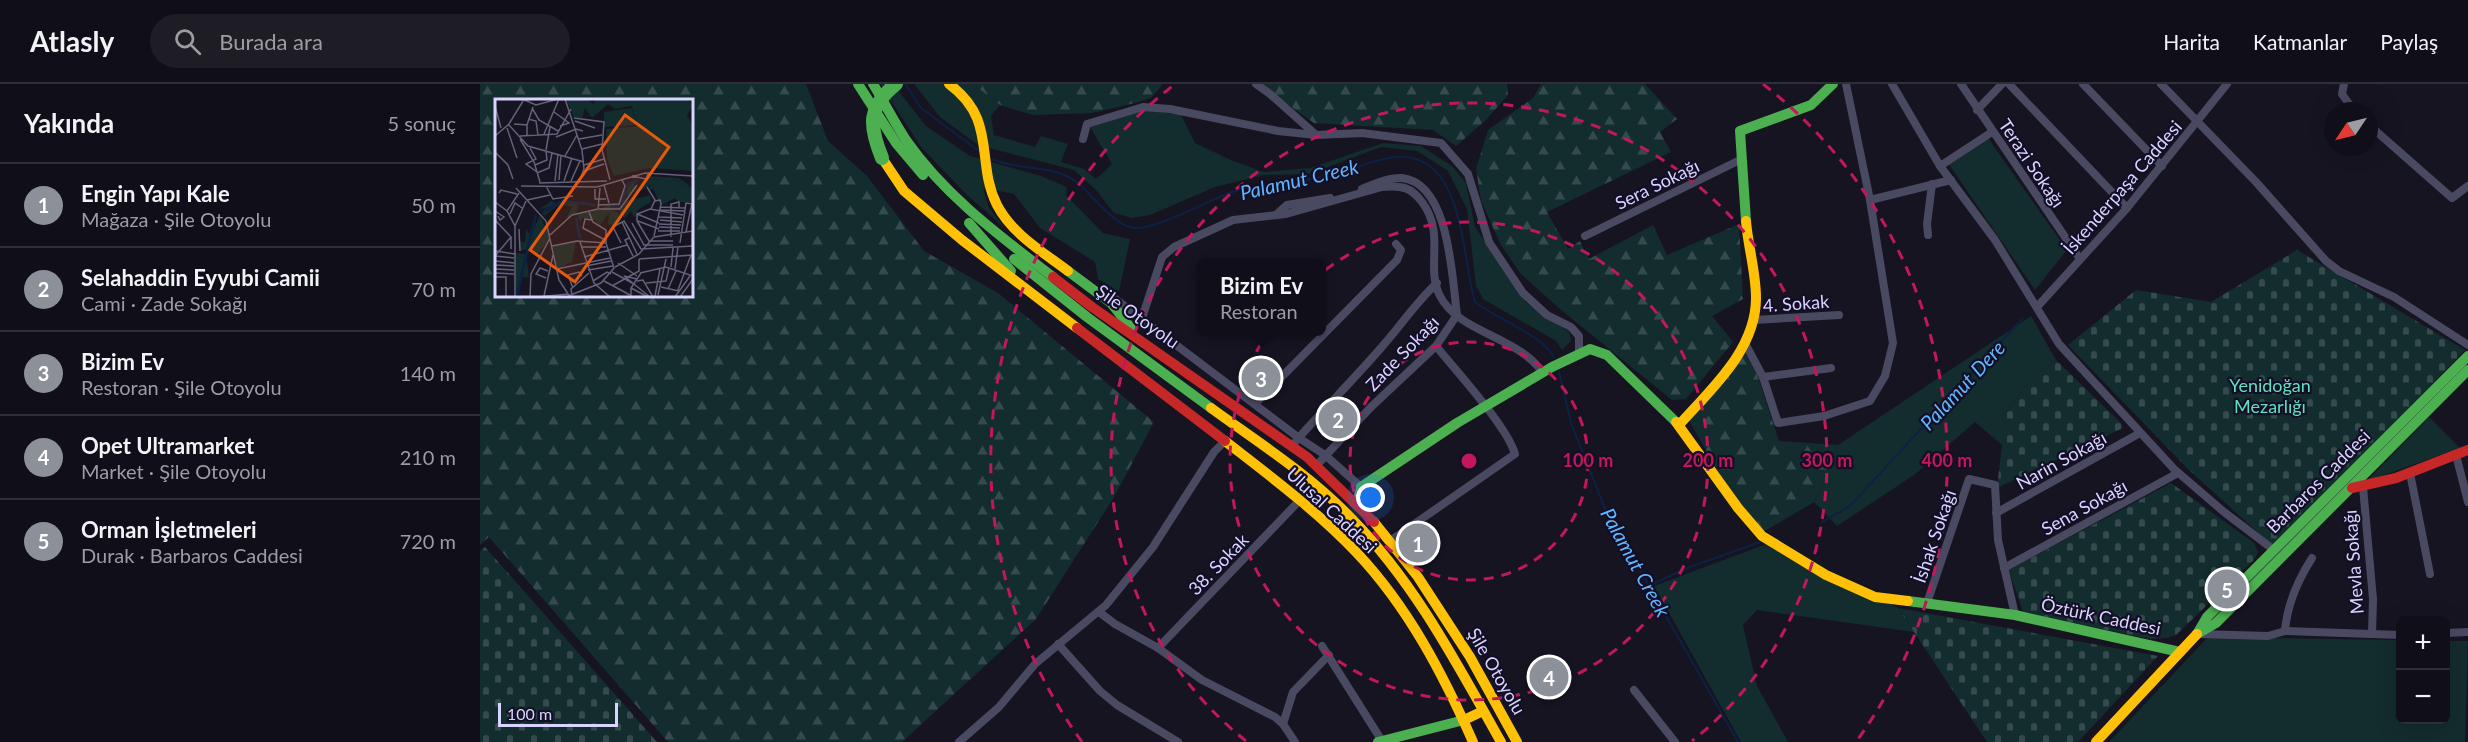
<!DOCTYPE html>
<html lang="tr">
<meta charset="utf-8">
<style>
:root{--surface:#100f19;--page:#1e1d26;--text:#f1f3f6;--muted:#9c9ca2;--line:#302f38;--accent:#8c9099}
body{margin:0;font-family:Lato,sans-serif;background:var(--page);color:var(--text)}
.controls{position:absolute;right:18px;bottom:18px;display:grid;overflow:hidden;border-radius:9px;box-shadow:0 6px 24px #0002}
.controls button{width:54px;height:54px;display:grid;place-items:center;padding:0;border:0;border-bottom:2px solid var(--line);background:var(--surface);color:var(--text);font:30px sans-serif}
.compass{position:absolute;left:1844px;top:18px;width:54px;height:54px;border-radius:50%;background:var(--surface);box-shadow:0 6px 24px #0002;rotate:235deg}
.scale{position:absolute;left:18px;bottom:15px;width:120px;box-sizing:border-box;padding-left:6px;border:3px solid #d9d4ff;border-top:0;font-size:16px;line-height:21px;white-space:nowrap;color:#d9d4ff;-webkit-text-stroke:4px #130f26;paint-order:stroke}
.you{position:absolute;left:891px;top:414px;width:21px;height:21px;margin:-15px;border:4px solid #fff;border-radius:50%;background:#1a73e8;box-shadow:0 0 0 9px #1a73e833}
.badge{display:grid;place-items:center;width:39px;height:39px;border-radius:50%;background:var(--accent);color:#fff;font-size:20px;font-weight:700}
.pin{position:absolute;translate:-50% -50%;border:3px solid #fff;box-shadow:0 2px 6px #0006}
.popup{position:absolute;left:717px;top:174px;width:129px;height:78px;box-sizing:border-box;display:grid;place-content:center;border-radius:9px;background:var(--surface);filter:drop-shadow(0 2px 4px #0005);font-size:20px;white-space:nowrap;color:var(--muted)}
.popup b{font-size:22px;color:var(--text)}
.popup::after{content:'';position:absolute;left:50%;top:100%;margin-left:-12px;border:12px solid transparent;border-top-color:var(--surface)}
.list{margin:0;padding:0;list-style:none}
h2{display:flex;justify-content:space-between;align-items:center;height:78px;margin:0;padding:0 24px;font-size:26px}
h2 small{font-size:20px;font-weight:400;color:var(--muted)}
.list li{display:grid;grid-template-columns:39px 1fr auto;gap:18px;align-items:center;box-sizing:border-box;height:84px;padding:0 24px;border-top:2px solid var(--line)}
.list b{display:block;font-size:22px;white-space:nowrap}
.list p{margin:0;font-size:20px;white-space:nowrap;color:var(--muted)}
.list em{font-size:20px;font-style:normal;color:var(--muted)}
.icon{flex:none;width:33px;height:33px;fill:none;stroke:currentColor;stroke-width:2;stroke-linecap:round;stroke-linejoin:round}
.map{position:relative;flex:none;width:1988px;height:658px;overflow:hidden}
header{display:flex;align-items:center;gap:36px;box-sizing:border-box;height:84px;padding:0 30px;background:var(--surface);border-bottom:2px solid var(--line)}
header strong{font-size:28px}
nav{display:flex;gap:33px;margin-inline-start:auto;font-size:21px}
.search{width:420px;height:54px;background:var(--page);display:flex;align-items:center;gap:15px;box-sizing:border-box;padding:0 21px;border-radius:33px;color:var(--muted);font-size:22px}
main{display:flex}
aside{flex:1;background:var(--surface)}
.map>svg:first-child{display:block}
.grass{fill:#132c2d}
.forest{fill:url(#forest-firs);fill-rule:evenodd}
.cemetery{fill:url(#cemetery-stones)}
.lines{fill:none;stroke-linecap:round;stroke-linejoin:round}
.stream{stroke:#0d2144;stroke-width:2}
.street{stroke:#4a4962;stroke-width:8}
.fast{stroke:#4caf50;stroke-width:10}
.slow{stroke:#ffc107;stroke-width:10}
.jam{stroke:#c62828;stroke-width:10}
.fast-bridge{stroke:#4caf50;stroke-width:14}
.ring{fill:none;stroke:#c2185b;stroke-width:3;stroke-dasharray:10 8}
.labels{text-anchor:middle;dominant-baseline:central;stroke-width:4.5;stroke-linejoin:round;paint-order:stroke}
.street-label{font-size:18px;fill:#d9d4ff;stroke:#130f26}
.park-label{font-size:18px;fill:#5fe0c0;stroke:#130f26}
.water-label{font-size:20px;font-style:italic;fill:#62b6ff;stroke:#130f26}
.inset-river{fill:none;stroke:#0d2144;stroke-width:3}
.inset-road{fill:none;stroke:#64617a;stroke-width:1.5}
.view{fill:#e8590c;fill-opacity:0.15;stroke:#e8590c;stroke-width:3}
.inset-edge{fill:none;stroke:#d9d4ff;stroke-width:3}
.centre{fill:#c2185b;stroke:#130f26;stroke-width:3}
.ring-label{font-size:18px;text-anchor:middle;font-weight:bold;fill:#c2185b;stroke:#130f26;stroke-width:4.5;stroke-linejoin:round;paint-order:stroke}
</style>
<header>
<strong>Atlasly</strong>
<div class="search"><svg class="icon" aria-label="search" viewBox="0 0 24 24"><circle cx="10" cy="10" r="6"/><path d="M15 15l6 6"/></svg>Burada ara</div>
<nav><a>Harita</a><a>Katmanlar</a><a>Paylaş</a></nav>
</header>
<main>
<aside>
<h2>Yakında<small>5 sonuç</small></h2>
<ul class="list">
<li><span class="badge">1</span><div><b>Engin Yapı Kale</b><p>Mağaza · Şile Otoyolu</p></div><em>50 m</em></li>
<li><span class="badge">2</span><div><b>Selahaddin Eyyubi Camii</b><p>Cami · Zade Sokağı</p></div><em>70 m</em></li>
<li><span class="badge">3</span><div><b>Bizim Ev</b><p>Restoran · Şile Otoyolu</p></div><em>140 m</em></li>
<li><span class="badge">4</span><div><b>Opet Ultramarket</b><p>Market · Şile Otoyolu</p></div><em>210 m</em></li>
<li><span class="badge">5</span><div><b>Orman İşletmeleri</b><p>Durak · Barbaros Caddesi</p></div><em>720 m</em></li>
</ul>
</aside>
<div class="map">
<svg width="1988" height="658" viewBox="0 0 1988 658">
<defs>
<pattern id="forest-firs" width="22" height="20" patternUnits="userSpaceOnUse" patternTransform="scale(1.5)"><rect width="22" height="20" fill="#132c2d"/><path d="M5 1l3.5 6h-7zM16 11l3.5 6h-7z" fill="#354a4c"/></pattern>
<pattern id="cemetery-stones" width="16" height="16" patternUnits="userSpaceOnUse" patternTransform="scale(1.5)"><rect width="16" height="16" fill="#132c2d"/><path d="M2 7V4a2 2 0 0 1 4 0v3zM10 15v-3a2 2 0 0 1 4 0v3z" fill="#354a4c"/></pattern>
</defs>
<rect width="100%" height="100%" fill="#161421"/>
<!-- grass -->
<g class="grass">
<path d="M400,0h13l33,42 44,30 71,20 26,11 -1,8 37,38 27,6 -11,53 -21,-13 -3,-17 -55,-34 -26,-34 -31,-6 6,20 17,21 -39,-34 -46,-48z"/>
<path d="M434,0h59l27,21 -9,11 3,19 41,12 6,-11 27,8 -7,18 23,7 12,10 16,-15 -22,-37 52,-18 39,6 14,28 38,18 31,11 46,-4 73,-25 38,3 31,20 14,17 9,44 51,75 43,30 2,9 -9,9 -6,-9 -73,-42 -7,-13 -9,-77 -19,-38 -31,-20 -36,-4 -72,27 -45,1 -49,12 -65,28 -18,3 -18,-5 -18,-23 -22,-20 -96,-25 -38,-28z"/>
<path d="M1508,54l79,112 -32,40 -87,-127z"/>
<path d="M1551,232l25,44 -25,18 -29,40v27l-27,-23 -61,53 -77,51 -23,-24 24,-57z"/>
<path d="M1949,333l31,31 -93,33z"/>
<path d="M1289,459l129,65 16,24 -157,-22 -14,15 14,61 31,56h-47l-87,-156z"/>
<path d="M1728,553l192,3v80h46v-79h22l-3,101h-356z"/>
</g>
<!-- forest -->
<g class="forest">
<path d="M0,0h326l22,57 39,35 57,75 74,42 156,129 -40,75 -78,122 -134,123h-234l-179,-205 -9,8zM16,16h196v196h-196z"/>
<path d="M493,0h190l-12,14 -16,5 -43,10 -59,2 -33,-10z"/>
<path d="M779,0h248l1,11 -22,25 -30,26 -23,-16 -119,-7z"/>
<path d="M1061,0h104l32,35 -17,13 11,20 -124,60 21,37 12,-8 9,18 64,-34 14,30 72,-31 4,75 -31,17 21,26 -47,57 -14,1 -112,-91 -39,-35 -20,-29 -20,-44 -5,-32 12,-39 45,-32z"/>
<path d="M1269,266l30,91 59,4 -24,57 -49,29 -22,-16 -56,-98 5,-13z"/>
</g>
<!-- cemetery -->
<g class="cemetery">
<path d="M1817,166l168,100 -191,197 -85,-77 -121,-125 68,-55 75,12z"/>
<path d="M1576,276l65,63 2,5 -126,60 5,-43v-27l29,-40z"/>
<path d="M1691,399l83,60 4,9 -3,7 -79,76 -9,3 -17,1 -127,-27 -14,-42z"/>
<path d="M5,463l172,195h-177v-191z"/>
<path d="M1418,524l260,48 -80,86h-91z"/>
</g>
<g class="lines">
<!-- stream -->
<g class="stream">
<path d="M425,0l16,24 58,43"/>
<path d="M512,75c25,12 60,5 83,22 17,12 38,45 60,47 17,2 71,-25 89,-33 35,-13 71,-11 107,-20 22,-5 42,-16 65,-18 69,-5 65,99 79,145 18,15 73,36 79,56"/>
<path d="M1079,288l12,51 35,88 132,231"/>
<path d="M1342,438l28,-16 172,-187"/>
<path d="M1168,502l42,-19 70,-25"/>
</g>
<!-- street -->
<g class="street">
<path d="M776,0l14,10 45,40"/>
<path d="M1412,0l48,82 55,74 64,104 115,125 50,43 50,38"/>
<path d="M1481,0l119,175"/>
<path d="M1529,0l118,124"/>
<path d="M1603,0l79,82"/>
<path d="M1681,0l95,98 70,79 13,10 55,26 74,48"/>
<path d="M1864,0l-2,10 12,17"/>
<path d="M1497,26l25,-26"/>
<path d="M1889,41l83,73 16,-12"/>
<path d="M603,55l4,-15 56,-17 27,2 108,22 38,4 46,-2 79,10 27,31 21,68 34,51 24,22 24,12 8,9v17"/>
<path d="M1460,82l52,-34"/>
<path d="M1390,116l81,-20"/>
<path d="M796,131l11,-10 43,-7"/>
<path d="M1448,151l-1,-11 5,-40"/>
<path d="M1105,152l157,-77"/>
<path d="M630,211l189,143 26,17 36,32"/>
<path d="M1557,223l90,-99 100,-124"/>
<path d="M662,234l20,-61 12,-10 59,-27 53,-6 96,-27c19,-2 29,0 40,15 24,32 3,65 18,94 19,37 78,40 103,77"/>
<path d="M1274,236l85,-5"/>
<path d="M1265,259l18,34 15,46 46,-7 46,-15 15,-25 8,-33 -23,-143 -24,-116"/>
<path d="M1283,293l68,-9"/>
<path d="M776,319l141,-143 4,-10 -5,-6"/>
<path d="M816,357c28,-32 57,-61 84,-92 20,-22 36,-47 57,-66"/>
<path d="M1976,371l12,47"/>
<path d="M836,382l55,-59 65,-61 21,-31c-5,-36 -7,-132 -55,-137 -13,-1 -29,6 -40,11"/>
<path d="M1930,389l20,101"/>
<path d="M1883,403l10,112 -1,35"/>
<path d="M1516,429l144,-80"/>
<path d="M910,457l125,-87c-8,-28 -59,-83 -79,-108"/>
<path d="M1524,484l174,-95"/>
<path d="M1447,519l42,-124 26,6 3,55 17,75"/>
<path d="M619,528l16,12 43,24 44,32 73,37 8,7 12,18"/>
<path d="M1805,547c2,-27 13,-51 27,-73"/>
<path d="M1966,549l22,-1"/>
<path d="M1719,550l69,2 17,-5 115,4"/>
<path d="M578,560l42,47 17,14 61,37"/>
<path d="M842,562l60,95"/>
<path d="M678,564l141,-147"/>
<path d="M1154,606l41,52"/>
<path d="M803,640l10,-32 36,-37"/>
<path d="M479,658l40,-35 36,-43 71,-59 47,-58 61,-95 11,-11"/>
</g>
<!-- fast -->
<g class="fast">
<path d="M378,0l38,59 27,32"/>
<path d="M393,0c11,18 21,38 33,56 39,56 94,96 147,137"/>
<path d="M1266,137l-6,-90 71,-26 22,-21"/>
<path d="M489,139l42,48"/>
<path d="M534,175l73,58 124,91"/>
<path d="M588,187l43,32 20,25"/>
<path d="M877,421l4,-18 96,-64 95,-56 38,-18 17,6 69,67"/>
<path d="M1428,517l107,14 165,37"/>
<path d="M1717,550l10,-17 261,-261"/>
<path d="M1717,550l19,-11 252,-253"/>
<path d="M898,658l86,-22"/>
</g>
<!-- slow -->
<g class="slow">
<path d="M469,0c49,36 26,77 48,121 15,29 46,47 71,66"/>
<path d="M402,74l22,33 58,49 115,88"/>
<path d="M731,324c48,35 99,67 140,110 64,65 106,146 150,224"/>
<path d="M1196,338l62,86 24,28 64,39 49,22 33,4"/>
<path d="M1199,341c32,-36 77,-75 77,-127 0,-26 -8,-51 -10,-77"/>
<path d="M745,357c45,35 92,70 132,112 51,54 86,121 116,189"/>
<path d="M894,438l44,55 52,80 47,85"/>
<path d="M984,636l19,-9"/>
<path d="M1616,658l101,-108"/>
</g>
<!-- jam -->
<g class="jam">
<path d="M573,193l39,30 215,150 67,65"/>
<path d="M597,244l148,113"/>
<path d="M1872,404l44,-10 72,-28"/>
</g>
<!-- fast-bridge -->
<path class="fast-bridge" d="M402,74c-13,-32 -15,-51 14,-74"/>
</g>
<!-- distance rings -->
<g class="ring">
<circle cx="989" cy="377" r="119"/>
<circle cx="989" cy="377" r="239"/>
<path d="M766 657A358 358 0 1 1 1212 657"/>
<path d="M602 658A478 478 0 0 1 695 0M1283 0A478 478 0 0 1 1376 658"/>
</g>
<g class="labels">
<!-- street labels -->
<g class="street-label">
<text transform="translate(1552 79) rotate(56)">Terazi Sokağı</text>
<text transform="translate(1177 100) rotate(-26)">Sera Sokağı</text>
<text transform="translate(1642 103) rotate(-49)">İskenderpaşa Caddesi</text>
<text transform="translate(1316 219) rotate(-4)">4. Sokak</text>
<text transform="translate(658 232) rotate(35)">Şile Otoyolu</text>
<text transform="translate(922 269) rotate(-46)">Zade Sokağı</text>
<text transform="translate(1581 376) rotate(-29)">Narin Sokağı</text>
<text transform="translate(1838 397) rotate(-45)">Barbaros Caddesi</text>
<text transform="translate(1604 423) rotate(-29)">Sena Sokağı</text>
<text transform="translate(852 426) rotate(43)">Ulusal Caddesi</text>
<text transform="translate(1454 452) rotate(-71)">İshak Sokağı</text>
<text transform="translate(1873 478) rotate(-94)">Mevla Sokağı</text>
<text transform="translate(738 480) rotate(-46)">38. Sokak</text>
<text transform="translate(1621 532) rotate(12)">Öztürk Caddesi</text>
<text transform="translate(1017 587) rotate(60)">Şile Otoyolu</text>
</g>
<!-- park labels -->
<g class="park-label">
<text x="1790" y="301">Yenidoğan<tspan x="1790" dy="21">Mezarlığı</tspan></text>
</g>
<!-- water labels -->
<g class="water-label">
<text transform="translate(819 95) rotate(-13)">Palamut Creek</text>
<text transform="translate(1482 301) rotate(-47)">Palamut Dere</text>
<text transform="translate(1156 478) rotate(61)">Palamut Creek</text>
</g>
</g>
<!-- overview -->
<g transform="translate(15 15)">
<rect width="198" height="198" fill="#161421"/>
<path d="M153,77l31,2 14,10 -17,-7 -35,-2 -7,5 2,6 -10,6 -4,9 -2,3 -4,1h-16l7,-4 13,2 9,-22zM56,102l4,2 -5,4 12,-6 17,1 -2,10 -11,6 6,-11 -12,-3 -16,12 -2,-3 6,-6 -10,3zM45,116l10,23 -13,17 -8,-6 -9,2v-9h5l1,-13 5,7zM20,154l11,1 3,24 -6,-1 -7,19z" fill="#132c2d"/>
<path d="M71,0h21l6,5 3,-5h92l5,7 -6,9 6,11v45l-44,-3 -35,8 -7,-17 -1,-30 32,-3 -6,-20 -17,3 -7,-5 -16,14 -7,-10 -3,10 -8,-1zM155,80l26,2 17,7v14h-15l-3,-4 -14,7 -8,-16 -5,1 3,-5 -14,8 4,-10zM155,96l1,7 -12,7 -5,9 -3,-7 -6,7 -6,-5 1,10 -6,3 -6,-2 1,-11 -9,12 -5,-5 -12,-2 -3,4 -2,-5v-4l29,-5 12,5 8,-12z" fill="#132c2d"/>
<path d="M137,9l6,17 -34,2v-15zM81,143l-4,20 -15,7 -4,-23z" fill="#132c2d"/>
<path class="inset-river" d="M116,107h9l8,-22 9,-4M47,113l20,-11 34,4M81,118l4,22M22,195l19,-79"/>
<path class="inset-road" d="M27,0l14,6 22,-6M70,0l17,51 2,19 -5,14M0,7l6,22M37,9l7,12 19,11M59,13l15,11 -9,3M79,19l30,4 -2,28 8,30M33,20l8,2 2,14M80,22l20,7M13,25l20,22 56,16M19,25l13,1v11M32,26l6,-18M12,29l10,30M49,35l15,-35M0,37l14,-12 14,-23M25,37l37,-2 14,-25M61,38l20,-8 7,2M25,40l14,23 6,20M84,40l23,-4M35,49l6,11 -10,5 11,8M87,50l20,-5M51,51l4,-23M0,53l13,13 5,14M70,57l12,-21M40,66l12,-5 -1,-9M89,66l20,-6M89,72l20,-7M42,74l12,-5 3,-15M137,77l14,3 3,-7M64,81l2,-25M60,82l3,-27M69,82l8,-23M76,82l9,-20M44,84l68,-2M109,86l5,18M26,87l76,1 48,-14 48,3M51,87l7,13 20,-3M152,88l8,13 -4,9M21,89l30,33 13,59 11,17M100,90v10h11M4,94l2,-3 16,4M32,101l23,-5M0,103l12,9 8,15v71M104,106l20,-1 6,-18 -3,-6M165,108l25,1M104,110h21l17,-24M165,111l24,1M0,112l9,6 -4,3 -2,-4M12,112l12,-18M15,115l5,-11 7,5M142,115l22,9M164,118l23,1M0,121l16,17v12M97,121l-7,-1 -2,9 22,12M165,121l22,2M142,122v-7l13,-5 33,6M142,122l12,20h24M143,122l21,8M127,123l15,32M137,124l12,22h29M164,125l22,1M20,127l11,-25M164,128l21,1M24,130l1,22M163,132h22M191,133l6,-29M55,136l22,-20 26,-6 2,-21M159,137l7,-32 -1,-4 -5,1M159,138l39,-6M176,138v-33l8,-2v6M134,139l-4,2 8,16M85,143l14,41 16,14M126,144l-8,-16 11,-6 17,28 52,-3M185,144l6,-40 7,1M57,147l25,-5 29,2M197,147l1,-25M86,148h25M1,152l19,3M144,155l15,-17M0,157l16,-19M0,157l19,2M89,158l43,-12M144,160l54,-4M0,162l19,2M123,164l19,13M0,166l19,1M91,167l25,-5M120,168l24,-13M176,168l2,-19M0,170l19,1M62,170l53,-11M180,170l3,-22M93,171l25,-4M117,173l22,12M0,174l19,1M145,174l26,-6 27,9M0,178h11v20M51,179l-10,-4 4,-6 8,3M142,180l-13,-3 26,21M98,182l14,-9 4,2M109,182l26,14M142,182l6,-1 10,17h22l15,-21M151,184l20,-2 3,-13M117,187l27,-15v-12M166,188l18,4M78,189l-5,-13 11,-3 3,4M136,189l17,9M173,190l8,-18M183,191l13,-35M77,196l-1,-6 18,-16M163,196l8,-36M49,197l9,-41M73,197l33,-13 13,-15 -8,-25v-13l-13,-8 -4,-10M160,197l5,-27M35,198l1,-23 19,-36M43,198l30,-3M136,198v-9l10,-15M185,198l13,-18"/>
<path class="view" d="M130,16l44,32 -94,135 -45,-32z"/>
<rect width="198" height="198" class="inset-edge"/>
</g>
<circle cx="989" cy="377" r="9" class="centre"/>
<g class="ring-label">
<text x="1108" y="383">100 m</text>
<text x="1228" y="383">200 m</text>
<text x="1347" y="383">300 m</text>
<text x="1467" y="383">400 m</text>
</g>
</svg>
<div class="controls">
<button>+</button>
<button>−</button>
</div>
<svg class="compass" viewBox="-18 -18 36 36"><path d="M0-13l5 13h-10z" fill="#e53935"/><path d="M0 13l5-13h-10z" fill="#9c9ca2"/></svg>
<div class="scale">100 m</div>
<div class="you"></div>
<div class="pin badge" style="left:938px;top:459px">1</div>
<div class="pin badge" style="left:858px;top:335px">2</div>
<div class="pin badge" style="left:781px;top:294px">3</div>
<div class="popup"><b>Bizim Ev</b>Restoran</div>
<div class="pin badge" style="left:1069px;top:593px">4</div>
<div class="pin badge" style="left:1747px;top:505px">5</div>
</div>
</main>
